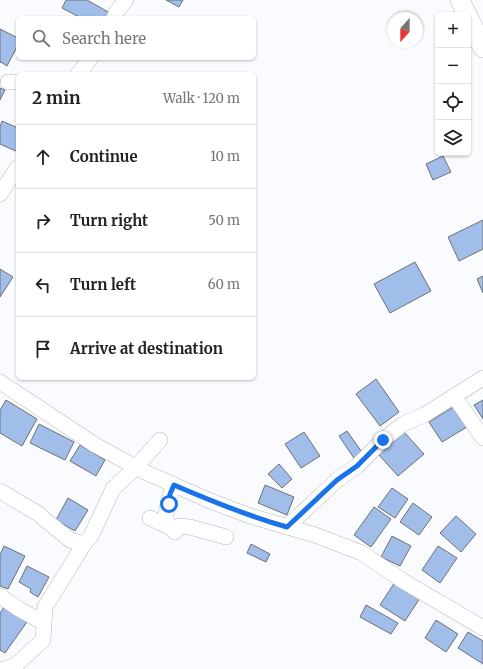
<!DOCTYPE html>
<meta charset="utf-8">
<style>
:root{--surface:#fff;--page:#f6f6f6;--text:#222;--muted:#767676;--line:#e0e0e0}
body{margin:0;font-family:Merriweather,serif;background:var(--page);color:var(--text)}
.controls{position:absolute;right:12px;top:12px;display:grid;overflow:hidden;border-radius:6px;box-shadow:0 1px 3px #0004}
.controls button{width:36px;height:36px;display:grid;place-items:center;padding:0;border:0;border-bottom:1px solid var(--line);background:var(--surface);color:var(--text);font:20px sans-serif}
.compass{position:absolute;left:387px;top:12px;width:36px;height:36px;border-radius:50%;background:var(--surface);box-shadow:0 1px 3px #0004;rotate:201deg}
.stop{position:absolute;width:12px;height:12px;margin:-9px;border:3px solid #1a73e8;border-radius:50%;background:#fff}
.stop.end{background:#1a73e8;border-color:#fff;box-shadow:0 1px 4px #0008}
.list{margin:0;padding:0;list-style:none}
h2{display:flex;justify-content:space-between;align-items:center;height:52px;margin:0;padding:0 16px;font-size:17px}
h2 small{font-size:13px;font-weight:400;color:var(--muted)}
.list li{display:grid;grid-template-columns:26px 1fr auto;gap:12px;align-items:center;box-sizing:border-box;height:64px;padding:0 16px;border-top:1px solid var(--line)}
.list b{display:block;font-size:15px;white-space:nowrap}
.list em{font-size:13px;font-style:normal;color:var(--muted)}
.icon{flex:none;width:22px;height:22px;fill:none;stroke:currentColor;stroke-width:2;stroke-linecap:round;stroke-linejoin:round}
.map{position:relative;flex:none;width:483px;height:669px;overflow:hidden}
.search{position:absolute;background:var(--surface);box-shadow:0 1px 3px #0004;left:16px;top:16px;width:240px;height:44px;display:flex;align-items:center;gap:10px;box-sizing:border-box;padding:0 14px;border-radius:6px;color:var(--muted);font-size:15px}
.panel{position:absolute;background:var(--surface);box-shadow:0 1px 3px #0004;left:16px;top:72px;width:240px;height:308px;border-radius:6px}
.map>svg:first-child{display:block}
.building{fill:#a0bee9;stroke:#6f7173}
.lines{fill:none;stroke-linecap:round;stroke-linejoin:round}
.minor-casing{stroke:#b7b9bc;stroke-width:16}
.tertiary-casing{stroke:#b7b9bc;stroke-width:20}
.minor{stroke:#fff;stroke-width:15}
.tertiary{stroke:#fff;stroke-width:19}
.route{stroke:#1a73e8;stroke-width:5}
</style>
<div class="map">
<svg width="483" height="669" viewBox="0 0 483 669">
<rect width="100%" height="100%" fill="#fafbfe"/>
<!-- building -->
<g class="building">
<path d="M66,0h21l23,13 -3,5h-26l-19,-10z"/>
<path d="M166,0h17l-4,7z"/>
<path d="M0,29l18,9v7l-11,21 -6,-4 -1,1z"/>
<path d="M0,88l5,2 -5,10z"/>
<path d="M2,121l16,7v24l-18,-8v-17z"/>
<path d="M443,156l8,16 -18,8 -7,-16z"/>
<path d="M483,220v29l-24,12 -11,-24z"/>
<path d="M415,262l16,29 -41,22 -16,-29z"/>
<path d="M0,269l13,8 -13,20z"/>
<path d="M483,276v17l-6,-14z"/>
<path d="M376,379l23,33 -19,14 -24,-32z"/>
<path d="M6,400l31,19 -15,27 -22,-13v-23z"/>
<path d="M483,400v19l-9,-14z"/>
<path d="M455,406l12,21 -25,15 -13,-20z"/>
<path d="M39,424l35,18 -9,18 -35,-17z"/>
<path d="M347,431l17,24 -8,6 -17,-25z"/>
<path d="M304,432l16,24 -19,12 -16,-24z"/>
<path d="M404,432l20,22 -26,22 -19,-21z"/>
<path d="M80,445l25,15 -9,16 -26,-15z"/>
<path d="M279,464l13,15 -10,9 -14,-14z"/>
<path d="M265,485l29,12 -7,18 -29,-12z"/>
<path d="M392,488l16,11 -13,19 -17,-11z"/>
<path d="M68,498l20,12 -13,21 -19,-11z"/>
<path d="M413,503l19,14 -13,18 -19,-13z"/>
<path d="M374,507l17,12 -20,28 -17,-12z"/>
<path d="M456,516l20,18 -15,18 -21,-19z"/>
<path d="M392,536l19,10 -11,20 -19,-9z"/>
<path d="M251,544l19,10 -4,8 -19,-9z"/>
<path d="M4,546l21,10 -17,33 -8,-3v-31z"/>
<path d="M438,546l19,12 -17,25 -18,-13z"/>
<path d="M27,566l22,11 -11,20 -8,-5 1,-3 -12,-7z"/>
<path d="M395,582l25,16 -15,23 -25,-16z"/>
<path d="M7,603l22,16 -24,34 -5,-3v-37z"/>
<path d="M366,605l32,18 -7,11 -31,-17z"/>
<path d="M436,620l22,14 -12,18 -21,-14z"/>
<path d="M468,632l15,9v23l-25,-16z"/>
</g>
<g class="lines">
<!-- minor casing -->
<g class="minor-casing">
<g id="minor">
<path d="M114,18l3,-7 9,-11"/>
<path d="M78,74l13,-16"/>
<path d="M8,82h10"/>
<path d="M0,194l18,-27"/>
<path d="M0,382l95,63 50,27 63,28 42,16 65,19 47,18 41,28 80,47"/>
<path d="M454,396l29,42"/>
<path d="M174,485c-3,6 -9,28 -8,34 1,5 6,10 9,13"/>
<path d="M0,491l37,22 33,27 14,4"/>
<path d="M150,518l21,10 9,-2 10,1 36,10"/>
<path d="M287,527l50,-47 20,-14 26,-26 20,-16 21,-9 59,-37"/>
<path d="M0,596l19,13 25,14"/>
<path d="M4,669l12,-4 27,-25 2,-33 39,-63 7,-8 22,-47 23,-22 24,-27"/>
</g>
</g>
<!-- tertiary casing -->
<g class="tertiary-casing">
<g id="tertiary">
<path d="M460,0l7,15"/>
<path d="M468,16l15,32"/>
</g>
</g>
<!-- minor -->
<use href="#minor" class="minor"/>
<!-- tertiary -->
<use href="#tertiary" class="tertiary"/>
</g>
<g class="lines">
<!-- route -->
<path class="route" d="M169,504l1,-10 4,-9c37,16 74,31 113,42l50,-47 20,-14 26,-26"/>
</g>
</svg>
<div class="controls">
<button>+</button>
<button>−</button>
<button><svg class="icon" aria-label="locate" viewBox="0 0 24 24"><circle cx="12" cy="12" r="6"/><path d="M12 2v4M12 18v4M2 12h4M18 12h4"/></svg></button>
<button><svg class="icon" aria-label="layers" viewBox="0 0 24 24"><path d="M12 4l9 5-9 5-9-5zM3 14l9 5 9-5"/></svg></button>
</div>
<svg class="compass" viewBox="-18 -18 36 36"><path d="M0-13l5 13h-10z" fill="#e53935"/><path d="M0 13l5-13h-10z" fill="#767676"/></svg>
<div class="stop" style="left:169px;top:504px"></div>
<div class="stop end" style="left:383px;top:440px"></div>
<div class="search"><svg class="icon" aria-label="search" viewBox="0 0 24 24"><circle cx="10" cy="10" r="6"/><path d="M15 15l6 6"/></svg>Search here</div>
<section class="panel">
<h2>2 min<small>Walk · 120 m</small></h2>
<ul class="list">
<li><svg class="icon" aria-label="ahead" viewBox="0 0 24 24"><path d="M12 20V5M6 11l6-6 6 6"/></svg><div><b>Continue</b></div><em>10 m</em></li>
<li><svg class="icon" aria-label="right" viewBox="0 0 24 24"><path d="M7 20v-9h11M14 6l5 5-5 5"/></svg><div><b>Turn right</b></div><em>50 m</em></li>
<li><svg class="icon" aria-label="left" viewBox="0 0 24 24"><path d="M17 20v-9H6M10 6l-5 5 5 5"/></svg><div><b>Turn left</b></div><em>60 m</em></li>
<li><svg class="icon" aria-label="arrive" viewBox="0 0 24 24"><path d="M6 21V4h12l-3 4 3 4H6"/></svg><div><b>Arrive at destination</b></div></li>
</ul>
</section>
</div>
